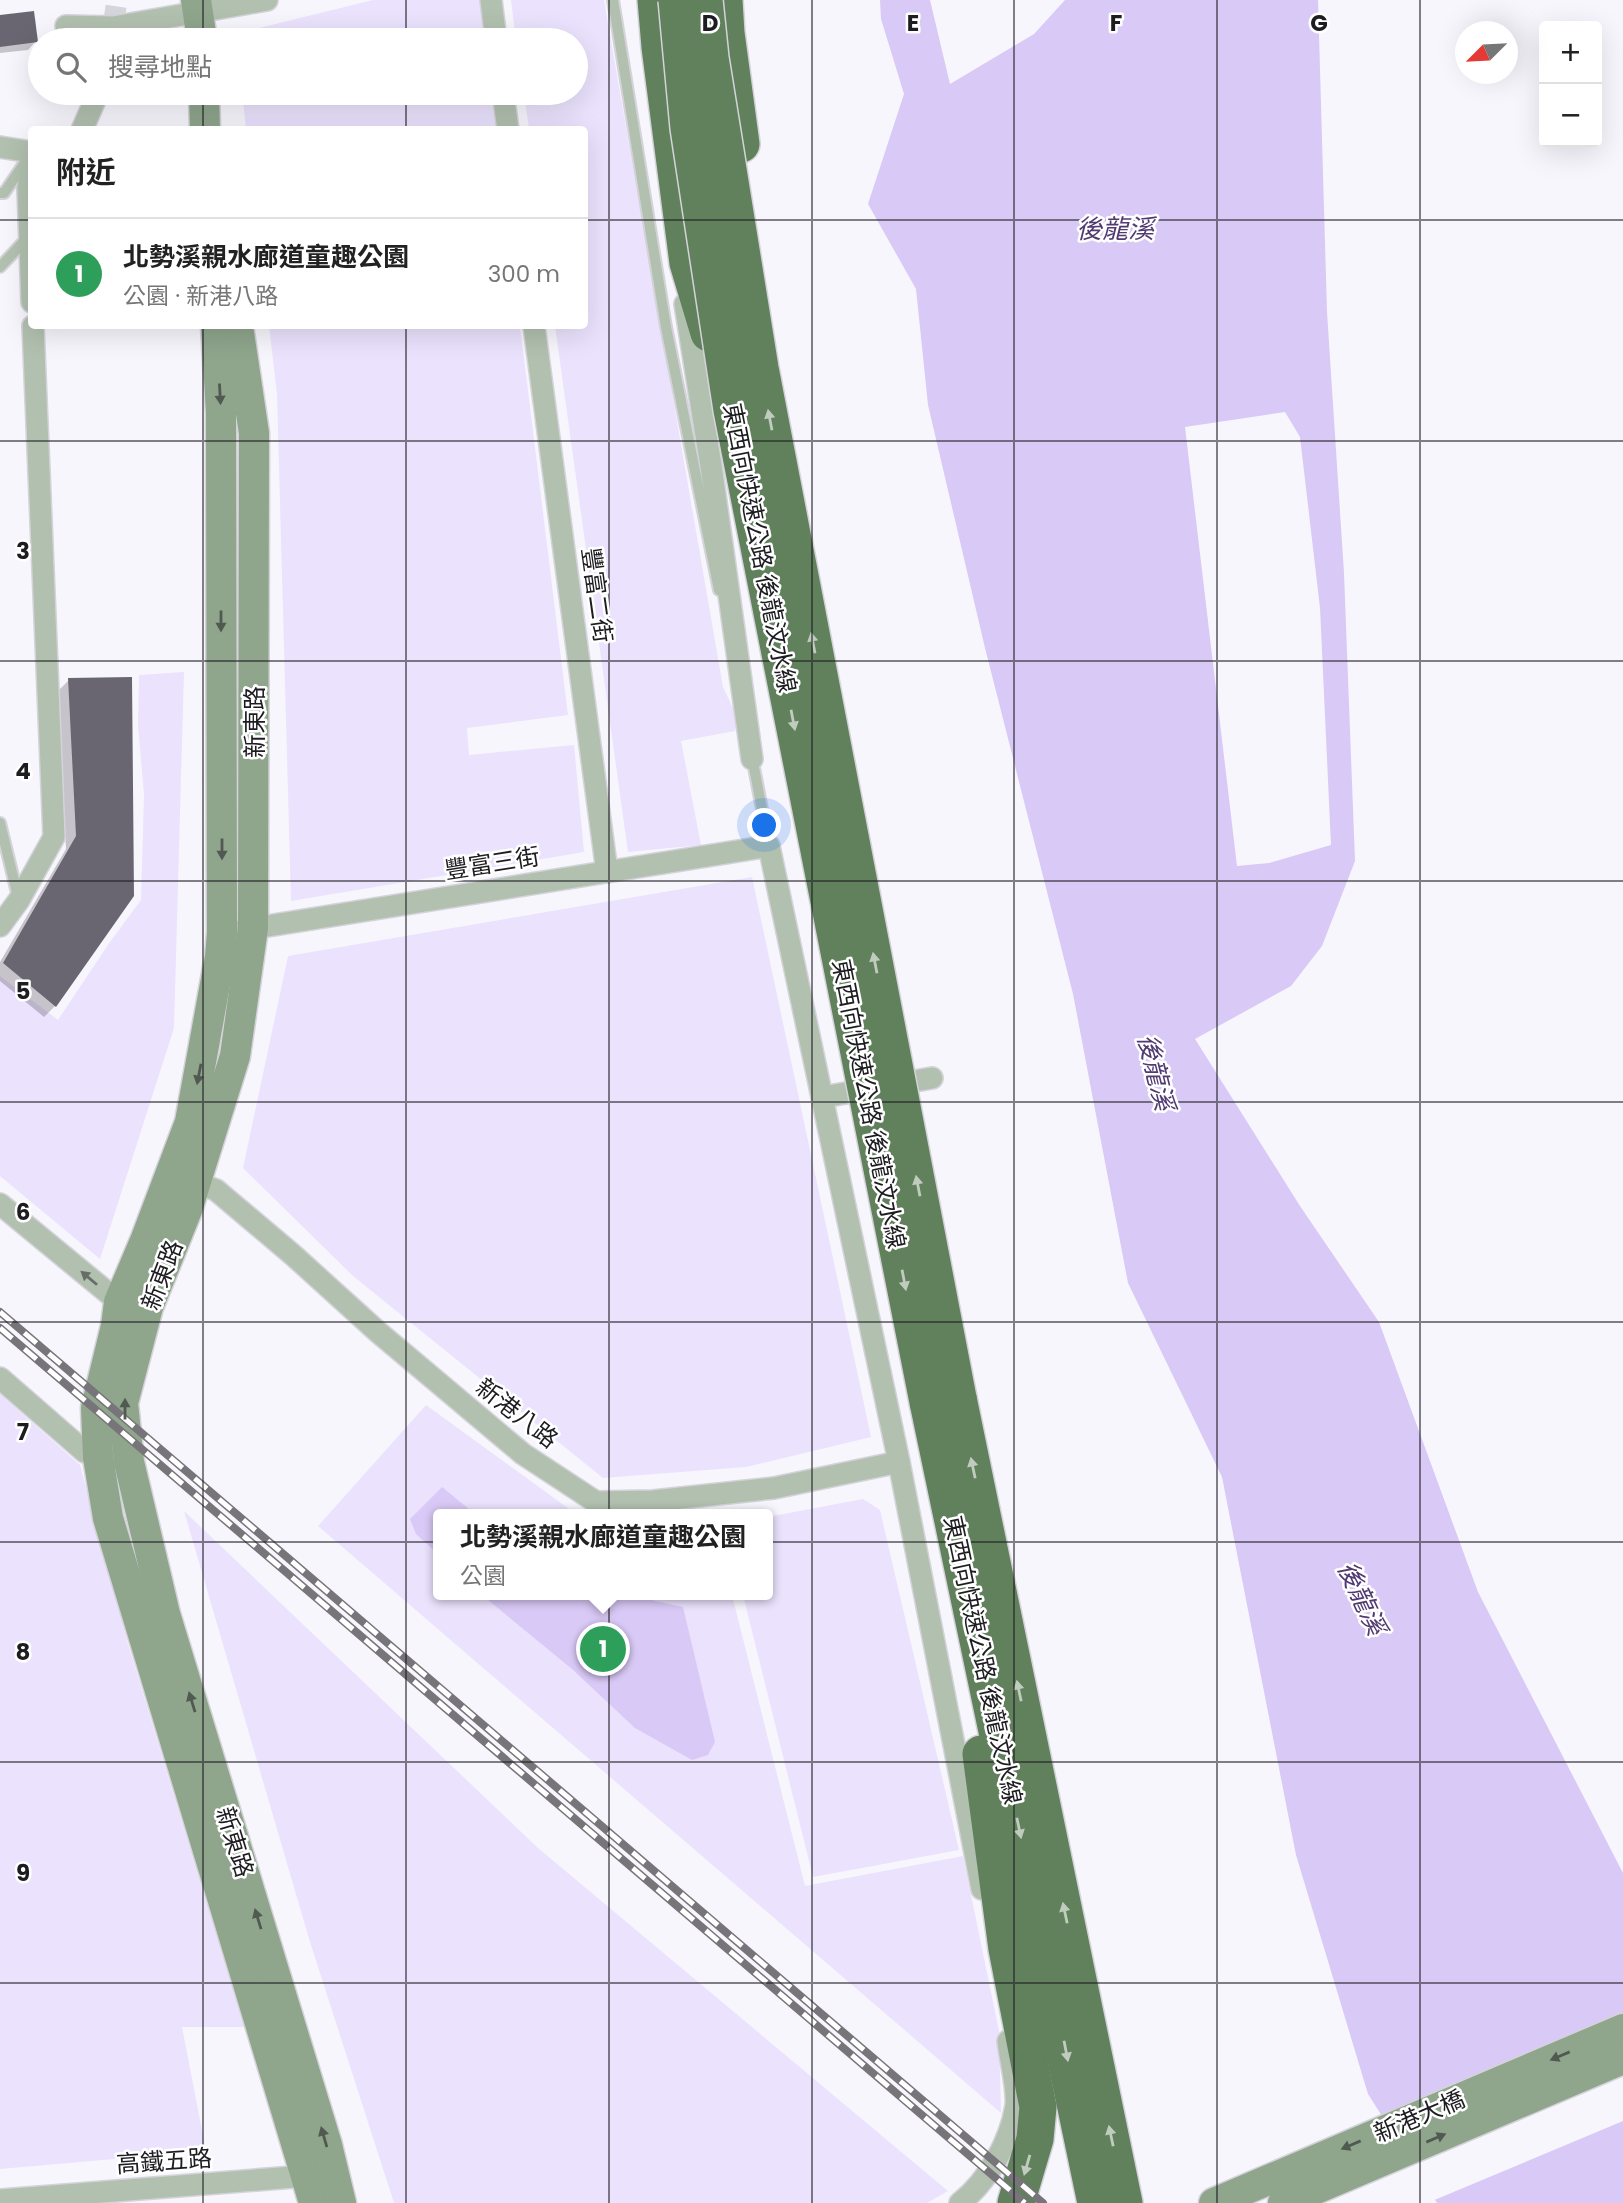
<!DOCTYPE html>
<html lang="zh-TW">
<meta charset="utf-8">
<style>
:root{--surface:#fff;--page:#f6f6f6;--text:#222;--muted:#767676;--line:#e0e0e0;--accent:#db2777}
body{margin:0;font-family:Poppins,"Noto Sans TC",sans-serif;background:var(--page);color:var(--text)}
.controls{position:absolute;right:21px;top:21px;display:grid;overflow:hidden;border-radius:7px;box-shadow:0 7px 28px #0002}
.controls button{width:63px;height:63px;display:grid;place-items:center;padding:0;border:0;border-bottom:2px solid var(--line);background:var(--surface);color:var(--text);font:35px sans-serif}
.compass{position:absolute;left:1455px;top:21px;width:63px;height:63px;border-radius:50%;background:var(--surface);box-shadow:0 7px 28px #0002;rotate:246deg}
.you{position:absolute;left:765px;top:826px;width:24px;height:24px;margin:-18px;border:5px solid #fff;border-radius:50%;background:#1a73e8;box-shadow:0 0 0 10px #1a73e833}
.badge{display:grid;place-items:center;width:46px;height:46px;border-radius:50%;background:var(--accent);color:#fff;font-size:23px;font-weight:700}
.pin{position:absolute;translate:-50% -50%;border:4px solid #fff;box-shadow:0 2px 7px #0006}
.popup{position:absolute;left:433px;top:1509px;width:340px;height:91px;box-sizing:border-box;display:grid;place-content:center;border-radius:7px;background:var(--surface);filter:drop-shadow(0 2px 5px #0005);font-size:23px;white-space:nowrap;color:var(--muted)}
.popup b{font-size:26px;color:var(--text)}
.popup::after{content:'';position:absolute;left:50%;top:100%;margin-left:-14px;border:14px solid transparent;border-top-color:var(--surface)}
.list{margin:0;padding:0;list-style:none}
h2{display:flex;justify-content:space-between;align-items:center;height:91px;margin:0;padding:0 28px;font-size:30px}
h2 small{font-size:23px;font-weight:400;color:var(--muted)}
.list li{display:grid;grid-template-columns:46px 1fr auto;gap:21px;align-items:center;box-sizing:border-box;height:112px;padding:0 28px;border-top:2px solid var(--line)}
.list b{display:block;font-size:26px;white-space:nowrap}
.list p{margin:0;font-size:23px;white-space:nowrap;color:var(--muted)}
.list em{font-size:23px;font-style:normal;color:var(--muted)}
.icon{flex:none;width:38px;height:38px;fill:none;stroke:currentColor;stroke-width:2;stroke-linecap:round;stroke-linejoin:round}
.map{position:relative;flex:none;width:1623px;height:2203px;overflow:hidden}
.search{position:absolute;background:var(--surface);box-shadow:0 7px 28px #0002;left:28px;top:28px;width:560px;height:77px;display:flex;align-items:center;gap:18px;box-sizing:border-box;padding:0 24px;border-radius:38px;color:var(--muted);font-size:26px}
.panel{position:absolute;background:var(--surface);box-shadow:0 7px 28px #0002;left:28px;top:126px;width:560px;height:203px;border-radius:7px}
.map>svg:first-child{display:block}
.green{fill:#ebe2fd}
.water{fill:#d9c9f6;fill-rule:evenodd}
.pier{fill:#f8f6fd}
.shadow{fill:#0003}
.building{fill:#6a6671}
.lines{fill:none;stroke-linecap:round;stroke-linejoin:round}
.street-tunnel{stroke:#d7d5dc;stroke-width:21;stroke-dasharray:21 10;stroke-linecap:butt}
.lane-casing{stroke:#d5d3da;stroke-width:14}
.street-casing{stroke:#d5d3da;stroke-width:24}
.secondary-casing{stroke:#d5d3da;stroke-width:33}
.highway-casing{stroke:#d5d3da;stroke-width:40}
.lane{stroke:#b1c0af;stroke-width:10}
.street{stroke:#b1c0af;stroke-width:21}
.secondary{stroke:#8fa58c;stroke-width:30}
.highway{stroke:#61815d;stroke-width:37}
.rail-casing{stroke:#77757a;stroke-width:8}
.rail{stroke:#fff;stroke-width:5;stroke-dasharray:16;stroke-linecap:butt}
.highway-bridge-casing{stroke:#d5d3da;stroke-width:40;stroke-linecap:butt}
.highway-bridge{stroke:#61815d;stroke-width:37}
.oneway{fill:#505a51}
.oneway2{fill:#c0cdbe}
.oneway3{fill:#676e68}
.grid{fill:none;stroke:#1d1c20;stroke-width:2;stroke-opacity:0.55}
.labels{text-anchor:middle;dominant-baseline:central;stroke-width:5;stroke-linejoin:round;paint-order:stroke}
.street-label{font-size:24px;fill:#1d1c20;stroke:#fff}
.water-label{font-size:26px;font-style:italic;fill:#513a72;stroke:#fff}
.grid-label{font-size:23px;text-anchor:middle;font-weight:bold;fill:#1d1c20;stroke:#fff;stroke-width:5;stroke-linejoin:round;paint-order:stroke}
</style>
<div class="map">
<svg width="1623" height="2203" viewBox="0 0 1623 2203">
<rect width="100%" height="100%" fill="#f8f6fd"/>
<!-- green -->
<g class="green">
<path d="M373,0h107l5,40h-249l-1,-6z"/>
<path d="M511,0h93l119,687 14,30 -2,14 -54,10 20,104 -73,7 -73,-526h29v-196l-55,-1 -5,-36h52v-53h-60z"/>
<path d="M242,93h249l5,36h-250z"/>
<path d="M269,326h251l48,389 -101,13 2,27 105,-10 10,107 -293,49 -14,-507z"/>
<path d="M184,672l-10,356 -74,231 -100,-83v-200l58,44 52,-78 31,-42 3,-105 -6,-70 1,-50z"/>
<path d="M752,877l119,560 -125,30 -143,11 -250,-202 -110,-108 45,-212z"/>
<path d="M0,1394l80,71 48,179 116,383h-62l24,124 -206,18z"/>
<path d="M426,1405l150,109h-138v81h294l73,291 158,-30 36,175 2,82 -683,-587z"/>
<path d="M863,1499l17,11 79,340 -146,27 -70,-282h25v-78z"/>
<path d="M184,1511l354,337 410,343 -21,12h-533l-84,-261z"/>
</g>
<!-- water -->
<g class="water">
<path d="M880,0h50l20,84 84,-50 31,-34h253l9,312 17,261 11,288 -33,85 -31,40 -96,53 105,167 79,116 99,270 145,281v330h-186l-69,-109 -72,-239 -74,-378 -94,-194 -55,-289 -88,-346 -57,-243 -12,-116 -48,-85 36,-110 -23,-75zM1285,412l15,25 20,171 11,237 -62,18 -32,3 -52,-439z"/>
<path d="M442,1487l33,27h-37v40l-22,-20 -6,-15z"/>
<path d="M482,1595h146l55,12 32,135 -7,13 -16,5 -57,-32 -63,-59z"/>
</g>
<!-- pier -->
<path class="pier" d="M1623,2045v76l-191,80 -38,-60z"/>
<!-- shadow -->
<g class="shadow">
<path d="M0,17l36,24 -8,9 -28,3z"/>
<path d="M69,680l63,216 -77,110 -11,11 -44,-36v-19l66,-113 -8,-158z"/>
</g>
<!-- building -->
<g class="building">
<path d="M34,11l4,31 -38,5v-32z"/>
<path d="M132,677l2,219 -78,111 -53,-44 73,-127 -8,-158z"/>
</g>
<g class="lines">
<!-- street-tunnel -->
<path class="street-tunnel" d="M113,27l4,-27"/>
<!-- lane casing -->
<g class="lane-casing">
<g id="lane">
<path d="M613,0l53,327 53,263"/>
<path d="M0,193h4l22,-32"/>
<path d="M0,267l29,-31"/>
<path d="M752,757l17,89"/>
<path d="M0,823l18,74"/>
</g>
</g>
<!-- street casing -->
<g class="street-casing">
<g id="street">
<path d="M491,0l5,40"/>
<path d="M66,26l47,1 154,-27"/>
<path d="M503,93l5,37"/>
<path d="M82,130l16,-37"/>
<path d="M0,147l32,5"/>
<path d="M32,157l-4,31 4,114"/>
<path d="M685,304l26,162 41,293"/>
<path d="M534,326l73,546"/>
<path d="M0,926l19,-26 35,-63 -21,-511"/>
<path d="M242,930l527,-84 130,616 83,427"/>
<path d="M823,1097l109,-19"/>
<path d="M182,1177l34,13 77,65 85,77 145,122 73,48 57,-1 121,-13 125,-26"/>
<path d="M0,1204l119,98 13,2"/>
<path d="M0,1378l85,74 24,7"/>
<path d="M0,2200l319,-25"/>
<path d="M960,2203c28,-22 50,-61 56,-97 2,-18 -6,-46 -8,-65"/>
</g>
</g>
<!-- secondary casing -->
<g class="secondary-casing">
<g id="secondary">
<path d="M196,0l6,40"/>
<path d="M204,93l1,37"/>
<path d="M216,326l5,87 1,520 -2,24 -30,165 -45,119 -26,61 -3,24 -20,82 2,49 10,61 206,685"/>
<path d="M238,326l16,107 -1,495 -18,128 -48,154 -39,97 -25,96 6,59 36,152 162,531 14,58"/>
<path d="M1214,2203l409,-174"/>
<path d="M1283,2203l340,-144"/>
</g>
</g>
<!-- highway casing -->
<g class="highway-casing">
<g id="highway">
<path d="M656,0l4,47 28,216 21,70"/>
<path d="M724,0l2,33 15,111"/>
<path d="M958,1398l166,805"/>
<path d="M928,1402l168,801"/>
<path d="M981,1754l26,195 31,158 -3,32 -19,64"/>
</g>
</g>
<!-- lane -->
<use href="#lane" class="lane"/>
<!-- street -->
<use href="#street" class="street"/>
<!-- secondary -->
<use href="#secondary" class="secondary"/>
<!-- highway -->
<use href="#highway" class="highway"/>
<!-- rail casing -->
<g class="rail-casing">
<g id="rail">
<path d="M0,1312l1043,891"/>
<path d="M0,1328l1025,875"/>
</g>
</g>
<!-- rail -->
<use href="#rail" class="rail"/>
<!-- highway-bridge casing -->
<g class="highway-bridge-casing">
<g id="highway-bridge">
<path d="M677,0l12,128 43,282 196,992"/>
<path d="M704,0l6,58 50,310 198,1030"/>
</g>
</g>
<!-- highway-bridge -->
<use href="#highway-bridge" class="highway-bridge"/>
</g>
<!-- one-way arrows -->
<defs><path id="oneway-solid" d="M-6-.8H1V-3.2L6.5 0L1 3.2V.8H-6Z" transform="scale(1.75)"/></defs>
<g class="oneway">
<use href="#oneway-solid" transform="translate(220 394) rotate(87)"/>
<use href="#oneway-solid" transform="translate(221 621) rotate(90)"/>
<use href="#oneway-solid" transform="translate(222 849) rotate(90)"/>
<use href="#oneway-solid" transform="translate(199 1074) rotate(101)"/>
<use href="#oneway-solid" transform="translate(125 1409) rotate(-90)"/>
<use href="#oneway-solid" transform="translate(192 1702) rotate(-107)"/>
<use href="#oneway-solid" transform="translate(258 1919) rotate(-107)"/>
<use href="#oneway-solid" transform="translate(1560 2056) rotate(157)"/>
<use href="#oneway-solid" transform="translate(324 2137) rotate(-106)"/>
<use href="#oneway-solid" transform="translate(1436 2138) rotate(-23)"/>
<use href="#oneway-solid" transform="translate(1351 2145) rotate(157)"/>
</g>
<g class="oneway2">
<use href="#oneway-solid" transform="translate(770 420) rotate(-101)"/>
<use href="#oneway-solid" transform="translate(813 643) rotate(-101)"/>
<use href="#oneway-solid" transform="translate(793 720) rotate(79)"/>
<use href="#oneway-solid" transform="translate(875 963) rotate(-101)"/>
<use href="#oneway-solid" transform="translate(918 1186) rotate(-101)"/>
<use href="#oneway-solid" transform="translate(904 1280) rotate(79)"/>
<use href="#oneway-solid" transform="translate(973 1468) rotate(-102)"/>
<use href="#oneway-solid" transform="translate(1019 1691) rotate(-102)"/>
<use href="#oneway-solid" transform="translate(1019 1828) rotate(78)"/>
<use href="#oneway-solid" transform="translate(1065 1913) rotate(-102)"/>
<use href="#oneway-solid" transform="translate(1066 2051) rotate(79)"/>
<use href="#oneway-solid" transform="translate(1111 2136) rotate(-102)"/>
<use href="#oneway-solid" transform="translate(1027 2165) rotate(106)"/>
</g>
<use class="oneway3" href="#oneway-solid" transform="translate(89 1278) rotate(-140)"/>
<!-- grid -->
<path class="grid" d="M203,0v40M406,0v40M609,0v2203M812,0v2203M1014,0v2203M1217,0v2203M1420,0v2203M203,93v37M406,93v37M0,220h32M584,220h1039M203,326v1877M406,326v1877M0,441h1623M0,661h1623M0,881h1623M0,1102h1623M0,1322h1623M0,1542h1623M0,1762h1623M0,1983h1623"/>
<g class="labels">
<!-- street labels -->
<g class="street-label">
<text transform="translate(760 548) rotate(79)">東西向快速公路 後龍汶水線</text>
<text transform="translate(597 595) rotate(82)">豐富二街</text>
<text transform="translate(254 722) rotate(-90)">新東路</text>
<text transform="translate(492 863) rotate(-9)">豐富三街</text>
<text transform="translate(869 1104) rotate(79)">東西向快速公路 後龍汶水線</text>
<text transform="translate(162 1275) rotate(-69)">新東路</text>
<text transform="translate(517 1413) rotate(38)">新港八路</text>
<text transform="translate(983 1660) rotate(78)">東西向快速公路 後龍汶水線</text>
<text transform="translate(235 1842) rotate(73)">新東路</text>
<text transform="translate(1419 2116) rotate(-23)">新港大橋</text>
<text transform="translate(164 2161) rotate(-4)">高鐵五路</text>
</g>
<!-- water labels -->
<g class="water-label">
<text x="1115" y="229">後龍溪</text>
<text transform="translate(1156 1072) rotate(76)">後龍溪</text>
<text transform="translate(1362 1598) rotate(65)">後龍溪</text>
</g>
</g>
<g class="grid-label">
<text x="710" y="31">D</text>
<text x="913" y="31">E</text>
<text x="1116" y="31">F</text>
<text x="1319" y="31">G</text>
<text x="23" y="559">3</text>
<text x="23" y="779">4</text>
<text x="23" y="999">5</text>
<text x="23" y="1220">6</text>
<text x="23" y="1440">7</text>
<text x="23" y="1660">8</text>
<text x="23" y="1881">9</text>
</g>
</svg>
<div class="controls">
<button>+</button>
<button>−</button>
</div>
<svg class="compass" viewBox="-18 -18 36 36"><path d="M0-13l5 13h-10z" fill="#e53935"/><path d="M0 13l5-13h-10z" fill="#767676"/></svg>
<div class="you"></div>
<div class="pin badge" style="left:603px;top:1649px;background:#2e9e5b">1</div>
<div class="popup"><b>北勢溪親水廊道童趣公園</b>公園</div>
<div class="search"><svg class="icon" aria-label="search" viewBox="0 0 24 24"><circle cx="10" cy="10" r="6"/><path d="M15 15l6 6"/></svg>搜尋地點</div>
<section class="panel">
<h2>附近<small></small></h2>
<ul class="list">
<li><span class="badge" style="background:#2e9e5b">1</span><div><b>北勢溪親水廊道童趣公園</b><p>公園 · 新港八路</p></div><em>300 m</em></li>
</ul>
</section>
</div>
